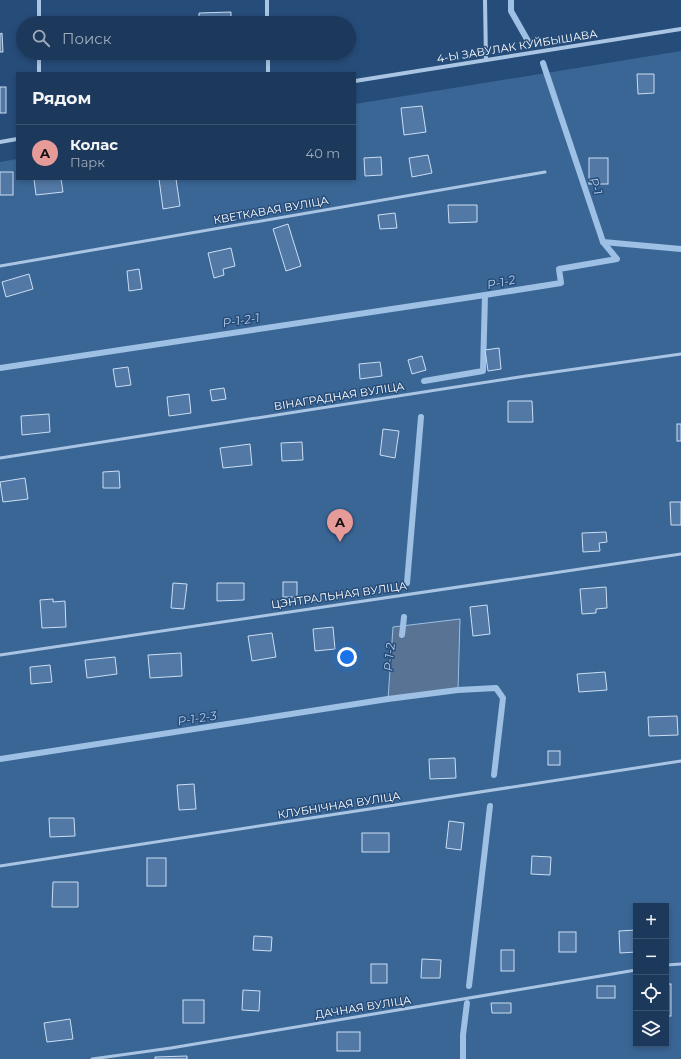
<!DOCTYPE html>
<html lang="ru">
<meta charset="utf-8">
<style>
:root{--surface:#1c395b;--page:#294464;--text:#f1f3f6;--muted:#a0acbb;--line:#3a5371;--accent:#e69b98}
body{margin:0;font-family:Montserrat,sans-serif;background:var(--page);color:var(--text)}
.controls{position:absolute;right:12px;bottom:12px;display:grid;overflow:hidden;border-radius:0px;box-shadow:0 2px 6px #0003}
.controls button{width:36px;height:36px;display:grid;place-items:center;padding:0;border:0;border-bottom:1px solid var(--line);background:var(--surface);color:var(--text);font:20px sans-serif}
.you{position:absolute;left:347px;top:657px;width:14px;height:14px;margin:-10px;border:3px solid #fff;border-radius:50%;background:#1a73e8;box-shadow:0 0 0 6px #1a73e833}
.badge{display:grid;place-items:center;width:26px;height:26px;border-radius:50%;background:var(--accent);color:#111;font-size:13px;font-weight:700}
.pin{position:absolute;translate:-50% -33px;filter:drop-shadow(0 1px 2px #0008)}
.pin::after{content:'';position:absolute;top:21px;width:14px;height:12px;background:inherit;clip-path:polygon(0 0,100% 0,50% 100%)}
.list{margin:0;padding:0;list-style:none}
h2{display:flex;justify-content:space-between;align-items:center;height:52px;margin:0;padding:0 16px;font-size:17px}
h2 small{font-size:13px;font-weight:400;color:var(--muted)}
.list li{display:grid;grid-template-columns:26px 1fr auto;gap:12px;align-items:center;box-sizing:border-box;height:56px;padding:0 16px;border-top:1px solid var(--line)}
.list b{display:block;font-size:15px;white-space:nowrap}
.list p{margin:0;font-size:13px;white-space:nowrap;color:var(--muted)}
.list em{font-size:13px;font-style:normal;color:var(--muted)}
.icon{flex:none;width:22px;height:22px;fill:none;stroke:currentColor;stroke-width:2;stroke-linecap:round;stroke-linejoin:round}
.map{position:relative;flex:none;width:681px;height:1059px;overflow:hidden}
.search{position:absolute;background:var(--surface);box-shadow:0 2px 6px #0003;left:16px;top:16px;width:340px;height:44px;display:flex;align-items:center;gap:10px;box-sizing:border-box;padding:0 14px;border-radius:22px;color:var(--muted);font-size:15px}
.panel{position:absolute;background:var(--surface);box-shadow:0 2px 6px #0003;left:16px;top:72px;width:340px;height:108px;border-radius:0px}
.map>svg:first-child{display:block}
.green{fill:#3a6696;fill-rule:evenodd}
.water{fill:#587394;stroke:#9dc0e4}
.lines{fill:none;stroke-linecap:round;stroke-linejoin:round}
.stream{stroke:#9dc0e4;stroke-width:6}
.building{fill:#5279a5;stroke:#cbdef3}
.lane{stroke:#a9c5e3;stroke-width:3}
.street{stroke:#a9c5e3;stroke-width:4}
.labels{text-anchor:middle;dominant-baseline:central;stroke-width:3;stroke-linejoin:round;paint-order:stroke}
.street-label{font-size:11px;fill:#fff;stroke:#264c79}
.water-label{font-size:12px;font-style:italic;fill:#b4ceeb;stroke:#264c79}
</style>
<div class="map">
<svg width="681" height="1059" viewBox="0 0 681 1059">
<rect width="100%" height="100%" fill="#264c79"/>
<!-- green -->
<path class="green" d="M681,51v1008h-681v-897l17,-3v20h338v-75zM636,906h30v138h-30z"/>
<!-- water -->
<path class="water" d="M460,619l-2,71 -70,9 5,-72z"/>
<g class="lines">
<!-- stream -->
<g class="stream">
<path d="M511,0v11l17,30"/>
<path d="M543,63l60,179 78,7"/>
<path d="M0,368l485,-73"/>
<path d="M424,381l59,-10 2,-76 76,-12 -2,-14 58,-10 -14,-17"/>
<path d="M407,583l14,-166"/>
<path d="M402,635l2,-18"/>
<path d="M0,759l388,-60 70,-9 38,-2 7,10 -9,77"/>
<path d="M469,986l21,-180"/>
<path d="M463,1059v-24l4,-32"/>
</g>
</g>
<!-- building -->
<g class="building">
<path d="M231,12v11h-32v-10z"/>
<path d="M2,33l1,19h-3v-18z"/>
<path d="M637,74h17v19l-16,1z"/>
<rect x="0" y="87" width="6" height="26"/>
<path d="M422,106l4,26 -22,3 -3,-27z"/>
<path d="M428,155l4,18 -20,4 -3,-19z"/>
<path d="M381,157l1,18 -17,1 -1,-18z"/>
<rect x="589" y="158" width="19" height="26"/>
<rect x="0" y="172" width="13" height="23"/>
<path d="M34,179h27l2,13 -27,3z"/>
<path d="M159,179h17l4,27 -17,3z"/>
<path d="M448,205h29v17l-28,1z"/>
<path d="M395,213l2,15 -17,1 -2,-14z"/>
<path d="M288,224l13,42 -15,5 -13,-42z"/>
<path d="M231,248l4,18 -12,3 1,6 -10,3 -6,-25z"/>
<path d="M139,269l3,20 -13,2 -2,-20z"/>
<path d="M29,274l4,15 -27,8 -4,-15z"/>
<path d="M499,348l2,21 -13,2 -3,-21z"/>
<path d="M422,356l4,14 -14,4 -4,-14z"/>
<path d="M380,362l2,14 -22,3 -1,-15z"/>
<path d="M128,367l3,18 -15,2 -3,-18z"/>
<path d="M224,388l2,11 -14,2 -2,-11z"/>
<path d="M189,394l2,19 -22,3 -2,-19z"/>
<path d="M508,401h24l1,21h-25z"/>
<path d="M49,414l1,18 -28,3 -1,-19z"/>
<rect x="677" y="424" width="4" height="17"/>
<path d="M383,429l16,2 -4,27 -15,-3z"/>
<path d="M302,442l1,18 -21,1 -1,-18z"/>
<path d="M250,444l2,21 -29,3 -3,-20z"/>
<path d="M119,471l1,17h-17v-16z"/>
<path d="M25,478l3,21 -25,3 -3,-20z"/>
<path d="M670,502h11v23h-10z"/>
<path d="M606,532l1,10 -8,1 1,8 -17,1 -1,-19z"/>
<rect x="283" y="582" width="14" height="15"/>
<path d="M173,583l14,1 -3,25 -13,-1z"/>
<path d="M217,583h27v17l-27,1z"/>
<path d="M606,587l1,21 -11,1v4l-14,1 -2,-25z"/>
<path d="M53,599v3l12,-1 1,26 -24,1 -2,-28z"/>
<path d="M487,605l3,29 -17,2 -3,-29z"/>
<path d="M333,627l2,22 -20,2 -2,-22z"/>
<path d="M272,633l4,24 -24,4 -4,-25z"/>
<path d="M181,653l1,23 -32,2 -2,-23z"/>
<path d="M115,657l2,17 -30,4 -2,-18z"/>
<path d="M50,665l2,17 -21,2 -1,-17z"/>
<path d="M605,672l2,18 -28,2 -2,-18z"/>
<path d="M677,716l1,19 -29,1 -1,-19z"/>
<rect x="548" y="751" width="12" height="14"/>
<path d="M455,758l1,20 -26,1 -1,-20z"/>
<path d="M194,784l2,25 -17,1 -2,-25z"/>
<path d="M49,818h25l1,18 -25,1z"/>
<path d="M449,821l15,2 -3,27 -15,-2z"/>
<rect x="362" y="833" width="27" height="19"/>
<path d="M532,856l19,1 -1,18 -19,-1z"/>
<rect x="147" y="858" width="19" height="28"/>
<path d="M53,882h25v25h-26z"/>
<path d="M636,930v22l-16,1 -1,-22z"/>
<rect x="559" y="932" width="17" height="20"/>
<path d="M254,936l18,1 -1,14 -18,-1z"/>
<rect x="501" y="950" width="13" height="21"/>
<path d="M422,959l19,1 -1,18h-19z"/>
<rect x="371" y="964" width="16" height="19"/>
<rect x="666" y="984" width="5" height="32"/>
<rect x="597" y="986" width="18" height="12"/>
<path d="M243,990l17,1 -1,20 -17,-1z"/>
<rect x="183" y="1000" width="21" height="23"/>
<path d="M491,1003h20v10h-19z"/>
<path d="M70,1019l3,20 -26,3 -3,-19z"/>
<rect x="337" y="1032" width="23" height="19"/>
<path d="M187,1056v3h-32v-2z"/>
</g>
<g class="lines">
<!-- lane -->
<g class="lane">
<path d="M0,266l545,-94"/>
<path d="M0,458l526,-82 155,-22"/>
<path d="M0,655l681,-101"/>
<path d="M0,866l681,-105"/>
<path d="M666,965l15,-1"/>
<path d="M92,1059l79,-11 465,-78"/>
</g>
<!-- street -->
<g class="street">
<path d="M39,0v23"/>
<path d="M267,0v23"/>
<path d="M485,0l1,60"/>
<path d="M39,53v20"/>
<path d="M268,53v20"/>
<path d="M355,81l326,-52"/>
<path d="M0,142l17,-3"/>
</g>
</g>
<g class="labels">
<!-- street labels -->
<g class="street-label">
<text transform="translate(517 46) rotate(-9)">4-Ы ЗАВУЛАК КУЙБЫШАВА</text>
<text transform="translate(271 210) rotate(-10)">КВЕТКАВАЯ ВУЛІЦА</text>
<text transform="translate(339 396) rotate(-9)">ВІНАГРАДНАЯ ВУЛІЦА</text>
<text transform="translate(339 595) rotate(-8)">ЦЭНТРАЛЬНАЯ ВУЛІЦА</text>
<text transform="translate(339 805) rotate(-9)">КЛУБНІЧНАЯ ВУЛІЦА</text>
<text transform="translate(363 1007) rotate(-9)">ДАЧНАЯ ВУЛІЦА</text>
</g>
<!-- water labels -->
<g class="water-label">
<text transform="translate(596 186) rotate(71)">P-1</text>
<text transform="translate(501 282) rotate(-12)">P-1-2</text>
<text transform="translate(241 320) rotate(-9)">P-1-2-1</text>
<text transform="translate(389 657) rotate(-85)">P-1-2</text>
<text transform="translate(197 718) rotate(-9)">P-1-2-3</text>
</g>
</g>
</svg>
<div class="controls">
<button>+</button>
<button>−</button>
<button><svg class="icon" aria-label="locate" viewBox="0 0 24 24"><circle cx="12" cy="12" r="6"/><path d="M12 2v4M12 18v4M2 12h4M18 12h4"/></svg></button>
<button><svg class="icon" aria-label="layers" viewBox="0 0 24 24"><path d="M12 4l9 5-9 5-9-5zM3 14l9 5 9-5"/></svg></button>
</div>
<div class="you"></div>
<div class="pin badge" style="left:340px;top:542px">A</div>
<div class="search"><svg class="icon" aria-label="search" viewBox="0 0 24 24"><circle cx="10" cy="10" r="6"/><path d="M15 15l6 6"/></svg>Поиск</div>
<section class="panel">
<h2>Рядом<small></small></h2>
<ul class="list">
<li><span class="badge">A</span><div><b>Колас</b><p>Парк</p></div><em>40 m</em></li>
</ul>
</section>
</div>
